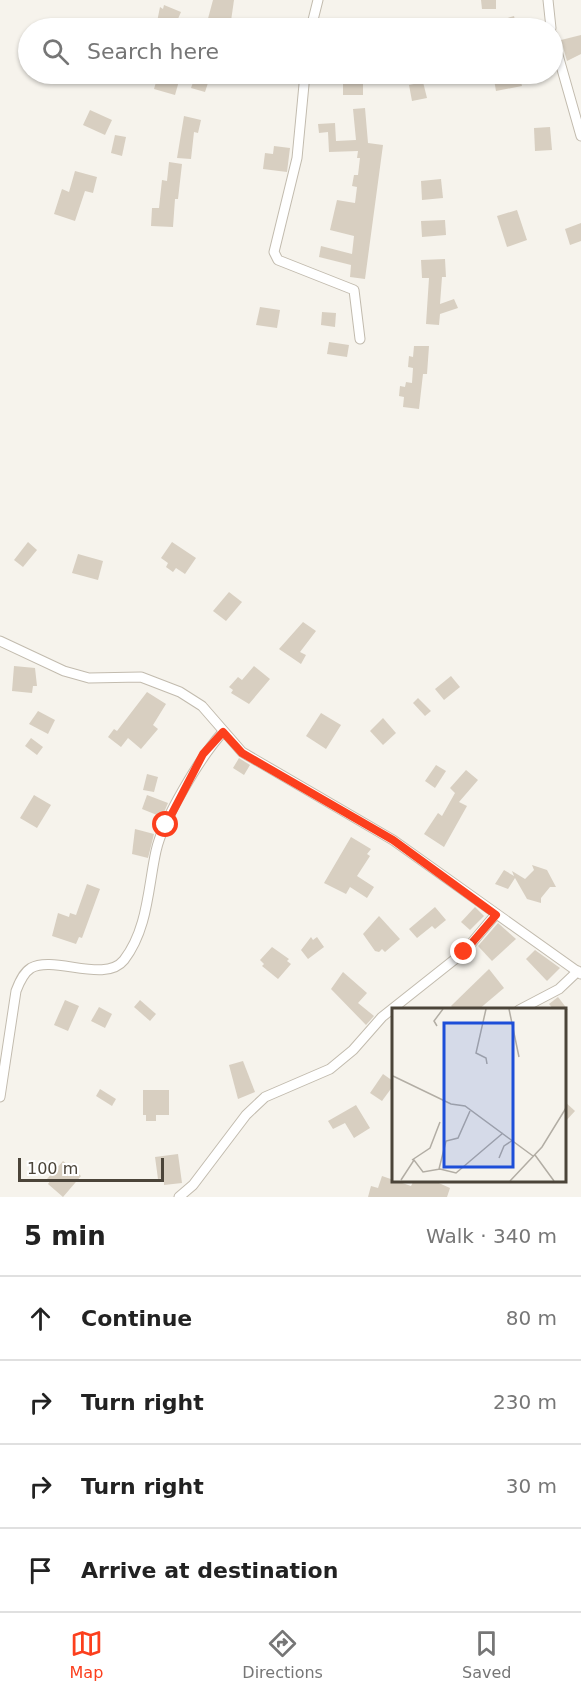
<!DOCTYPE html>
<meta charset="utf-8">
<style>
:root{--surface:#fff;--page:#f6f6f6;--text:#222;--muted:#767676;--line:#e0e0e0;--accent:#fc3f1d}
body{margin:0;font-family:"DejaVu Sans",sans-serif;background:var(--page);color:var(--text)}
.scale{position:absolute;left:18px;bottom:15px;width:146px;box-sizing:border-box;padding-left:6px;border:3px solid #4b4439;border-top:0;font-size:16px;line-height:21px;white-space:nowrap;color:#4b4439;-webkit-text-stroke:4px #fff;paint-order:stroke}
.stop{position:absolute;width:18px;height:18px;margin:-14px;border:4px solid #fc3f1d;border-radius:50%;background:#fff}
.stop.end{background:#fc3f1d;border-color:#fff;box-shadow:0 2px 6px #0008}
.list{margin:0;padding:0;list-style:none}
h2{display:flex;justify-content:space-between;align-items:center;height:78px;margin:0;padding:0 24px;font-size:26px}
h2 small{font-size:20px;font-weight:400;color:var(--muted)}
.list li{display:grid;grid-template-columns:39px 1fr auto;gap:18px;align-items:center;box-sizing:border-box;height:84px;padding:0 24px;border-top:2px solid var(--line)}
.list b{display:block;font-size:22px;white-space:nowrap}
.list em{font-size:20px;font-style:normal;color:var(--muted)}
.icon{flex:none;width:33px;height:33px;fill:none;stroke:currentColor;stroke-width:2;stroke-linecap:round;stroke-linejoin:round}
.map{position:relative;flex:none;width:581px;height:1197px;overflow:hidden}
.search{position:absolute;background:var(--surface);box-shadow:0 2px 4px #0004;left:18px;right:18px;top:18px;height:66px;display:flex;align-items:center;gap:15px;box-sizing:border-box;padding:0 21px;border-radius:33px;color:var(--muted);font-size:22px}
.sheet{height:414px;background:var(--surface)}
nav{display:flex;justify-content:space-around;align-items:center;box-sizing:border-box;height:84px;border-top:2px solid var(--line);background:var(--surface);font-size:16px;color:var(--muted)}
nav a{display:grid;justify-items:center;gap:3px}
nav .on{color:var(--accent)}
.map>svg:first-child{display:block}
.building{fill:#d8cfc1}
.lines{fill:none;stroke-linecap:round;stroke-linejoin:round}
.minor-casing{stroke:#c2bbae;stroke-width:11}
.minor{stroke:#fff;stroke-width:9}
.route{stroke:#fc3f1d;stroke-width:8}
.inset-road{fill:none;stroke:#b2ada4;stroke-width:1.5}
.view{fill:#1d4ed8;fill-opacity:0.15;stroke:#1d4ed8;stroke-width:3}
.inset-edge{fill:none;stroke:#4b4439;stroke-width:3}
</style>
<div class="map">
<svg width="581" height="1197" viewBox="0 0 581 1197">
<rect width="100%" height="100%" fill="#f6f3ec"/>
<!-- building -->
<g class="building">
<path d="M213,0h21l-4,28 -24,-2z"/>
<path d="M481,0h15v9h-14z"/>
<path d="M164,5l17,7 -7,16 -17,-6 3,-15 3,2z"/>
<path d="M514,16l3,12h-14l-2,-8z"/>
<path d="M581,35v19l-14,7 -6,-21z"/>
<path d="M196,74h15l-6,18 -14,-4z"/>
<path d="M339,74h24v21h-20v-11h-4z"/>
<path d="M493,74h26l3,12 -26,5z"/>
<path d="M158,75l21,6 -4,14 -21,-6z"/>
<path d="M423,82l4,16 -15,3 -3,-16z"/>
<path d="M365,108l3,35 15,2 -18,134 -15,-2 1,-12 -32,-8 2,-11 31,8 2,-18 -24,-6 7,-30 18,3 2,-16 -5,-1 2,-11h4l2,-17h-3l1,-7 -29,1 -1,-20 -9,1 -1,-9 17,-1 1,18 20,-1 -3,-31z"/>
<path d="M90,110l22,10 -7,15 -22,-10z"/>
<path d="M184,116l17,4 -3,13 -4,-1 -3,27 -14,-1z"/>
<path d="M550,127l2,23 -17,1 -1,-23z"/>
<path d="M115,135l11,2 -4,19 -11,-3z"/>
<path d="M274,146l16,2 -3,24 -24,-3 2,-16 8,1z"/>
<path d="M169,162l13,2 -4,35h-3l-2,28 -22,-1 1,-18h7l3,-28 5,1z"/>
<path d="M75,171l22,6 -4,16 -8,-2 -10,30 -21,-7 8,-25 7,3z"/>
<path d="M441,179l2,19 -21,2 -1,-19z"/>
<path d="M517,210l10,30 -20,7 -10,-31z"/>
<path d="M445,220l1,15 -24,2 -1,-16z"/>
<path d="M581,223v18l-11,4 -5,-16z"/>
<path d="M445,259l1,18h-4l-2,27 14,-5 4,9 -18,6 -1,11 -13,-1 3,-46h-7l-1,-18z"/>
<path d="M260,307l20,3 -3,18 -21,-3z"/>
<path d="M322,312l14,1 -1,14 -14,-2z"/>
<path d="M329,342l20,3 -2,12 -20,-3z"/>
<path d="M414,346h15l-2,28h-4l-4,35 -16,-2 1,-10 -5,-1 1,-10 5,1 1,-5 6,1 1,-15 -5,-1 1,-11 4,1z"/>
<path d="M28,542l9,8 -14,17 -9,-7z"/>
<path d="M172,542l24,16 -11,16 -9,-6 -3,4 -7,-5 2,-4 -7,-5z"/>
<path d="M78,554l25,7 -5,19 -26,-7z"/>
<path d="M229,592l13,10 -16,19 -13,-10z"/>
<path d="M303,622l13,9 -16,21 6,3 -5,9 -22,-15z"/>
<path d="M14,666l21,2 2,18h-4l-1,7 -20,-2z"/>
<path d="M254,666l16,13 -21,25 -18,-11 2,-3 -4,-3 9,-10 4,3z"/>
<path d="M451,676l9,11 -16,13 -9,-11z"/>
<path d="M147,692l19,12 -13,21 5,4 -17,20 -13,-11 -7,9 -13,-10 6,-8 3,2z"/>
<path d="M418,698l13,13 -6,5 -12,-13z"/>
<path d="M38,711l17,9 -7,14 -19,-10z"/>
<path d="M321,713l20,12 -15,24 -20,-13z"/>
<path d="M383,718l13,15 -13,12 -13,-14z"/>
<path d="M31,738l12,9 -6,8 -12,-9z"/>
<path d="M239,758l11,7 -6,10 -11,-7z"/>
<path d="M436,765l10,6 -11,17 -10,-7z"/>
<path d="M466,770l12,10 -19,22 8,4 -23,41 -20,-13 14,-21 4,3 13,-23 -5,-5z"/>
<path d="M147,774l11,3 -4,15 -11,-2z"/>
<path d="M34,795l17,10 -14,23 -17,-10z"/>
<path d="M147,795l21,8 -6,14 -20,-8z"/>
<path d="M135,829l19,5 -6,24 -16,-4z"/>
<path d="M351,837l20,12 -4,5 3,2 -13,20 17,11 -7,11 -17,-11 -4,7 -22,-11z"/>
<path d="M532,865l15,5 9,17h-6l-9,11v5l-14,-4 -12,-21 -7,11 -13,-5 9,-14 10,6 -2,-5 13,8 9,-9z"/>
<path d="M87,884l13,5 -18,49 -3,-1 -3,7 -24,-8 6,-23 11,4 1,-4 6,2z"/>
<path d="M435,907l11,13 -11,9 -3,-3 -15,12 -8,-9z"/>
<path d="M475,907l9,9 -14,14 -9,-8z"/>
<path d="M379,916l21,23 -15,13 -3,-3 -3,3 -4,-1 -12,-17z"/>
<path d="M498,923l18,16 -24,22 -14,-15z"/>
<path d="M311,937l2,3 4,-3 7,10 -16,12 -7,-9z"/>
<path d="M272,947l17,12 -2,2 4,3 -13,15 -16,-13 2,-2 -4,-4z"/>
<path d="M535,950l25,18 -13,13 -21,-22z"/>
<path d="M489,969l15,19 -26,22h-23l-4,-4z"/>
<path d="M343,972l24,21 -9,10 16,13 -8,9 -35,-36z"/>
<path d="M558,997l10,13h-14l-5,-6z"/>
<path d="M65,1000l14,6 -11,25 -14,-6z"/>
<path d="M140,1000l16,14 -6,7 -16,-14z"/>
<path d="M99,1007l13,7 -7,14 -14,-7z"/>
<path d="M243,1061l12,31 -17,7 -9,-34z"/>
<path d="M383,1074l10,7v5l-11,15 -12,-8z"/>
<path d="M100,1089l16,10 -4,7 -16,-10z"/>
<path d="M143,1090h26v25h-13v6h-10v-6h-3z"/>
<path d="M564,1101l11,10 -11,12z"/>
<path d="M356,1105l14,23 -16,10 -9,-15 -12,6 -5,-8z"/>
<path d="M178,1154l4,29 -18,2v-7l-6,1 -3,-22z"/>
<path d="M63,1161l18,15 -18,21 -15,-13 2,-3 -3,-2z"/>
<path d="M382,1176l29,10 3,-6h18l18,8 -3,9h-79l3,-11 7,2z"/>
</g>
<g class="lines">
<!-- minor casing -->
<g class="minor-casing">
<g id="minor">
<path d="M548,0l3,28"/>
<path d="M311,28l7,-28"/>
<path d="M552,34l29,102"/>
<path d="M305,74l-8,84 -23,94 4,8 76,30 6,49"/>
<path d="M0,641l64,30 25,7 52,-1 39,15 22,14 40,46 151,88 188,134"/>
<path d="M519,1010l40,-21 19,-18"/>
<path d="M0,1097l16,-106c3,-8 7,-18 15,-23 23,-13 74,16 93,-8 24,-31 24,-73 32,-109 7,-32 45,-95 67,-119"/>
<path d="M179,1197l14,-12 53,-70 19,-18 65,-28 23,-19 29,-33 82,-65 32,-38"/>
</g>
</g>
<!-- minor -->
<use href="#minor" class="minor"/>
</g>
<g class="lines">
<!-- route -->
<path class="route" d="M166,825l37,-71 20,-22 19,21 151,87 103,75 -32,37"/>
</g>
<!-- overview -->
<g transform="translate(392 1008)">
<rect width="174" height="174" fill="#f6f3ec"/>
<path class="inset-road" d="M94,1l-10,44 10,5 1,6M117,1l10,48M45,18l-3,-5 9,-12M1,68l58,28 14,2 68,50M143,147l19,26M107,150l5,-12 9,-6M20,152l18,-12 10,-26M47,161l7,-28 12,-3 12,-27M9,172l13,-20 9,12 17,-3 16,4 47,-40M118,173l32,-34 24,-39"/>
<path class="view" d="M52,15h69v144h-69z"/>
<rect width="174" height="174" class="inset-edge"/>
</g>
</svg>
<div class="scale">100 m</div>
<div class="stop" style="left:166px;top:825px"></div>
<div class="stop end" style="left:464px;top:952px"></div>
<div class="search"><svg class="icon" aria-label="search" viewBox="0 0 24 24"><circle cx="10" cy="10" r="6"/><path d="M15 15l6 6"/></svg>Search here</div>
</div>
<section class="sheet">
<h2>5 min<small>Walk · 340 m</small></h2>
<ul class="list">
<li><svg class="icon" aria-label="ahead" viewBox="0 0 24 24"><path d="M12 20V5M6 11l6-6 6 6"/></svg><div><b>Continue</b></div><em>80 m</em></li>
<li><svg class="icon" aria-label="right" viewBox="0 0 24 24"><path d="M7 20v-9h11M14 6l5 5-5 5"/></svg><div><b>Turn right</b></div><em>230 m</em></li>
<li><svg class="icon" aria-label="right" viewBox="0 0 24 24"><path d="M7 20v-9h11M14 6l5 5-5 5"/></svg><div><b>Turn right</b></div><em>30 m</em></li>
<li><svg class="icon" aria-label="arrive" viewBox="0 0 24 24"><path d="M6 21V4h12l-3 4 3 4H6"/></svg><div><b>Arrive at destination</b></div></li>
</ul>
</section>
<nav>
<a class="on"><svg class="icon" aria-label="map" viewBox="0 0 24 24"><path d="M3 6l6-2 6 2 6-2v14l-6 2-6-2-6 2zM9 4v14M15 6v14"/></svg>Map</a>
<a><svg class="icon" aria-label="directions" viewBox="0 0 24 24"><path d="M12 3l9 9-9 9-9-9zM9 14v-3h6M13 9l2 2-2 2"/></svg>Directions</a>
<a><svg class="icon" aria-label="saved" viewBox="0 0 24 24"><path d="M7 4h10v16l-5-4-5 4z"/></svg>Saved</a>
</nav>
